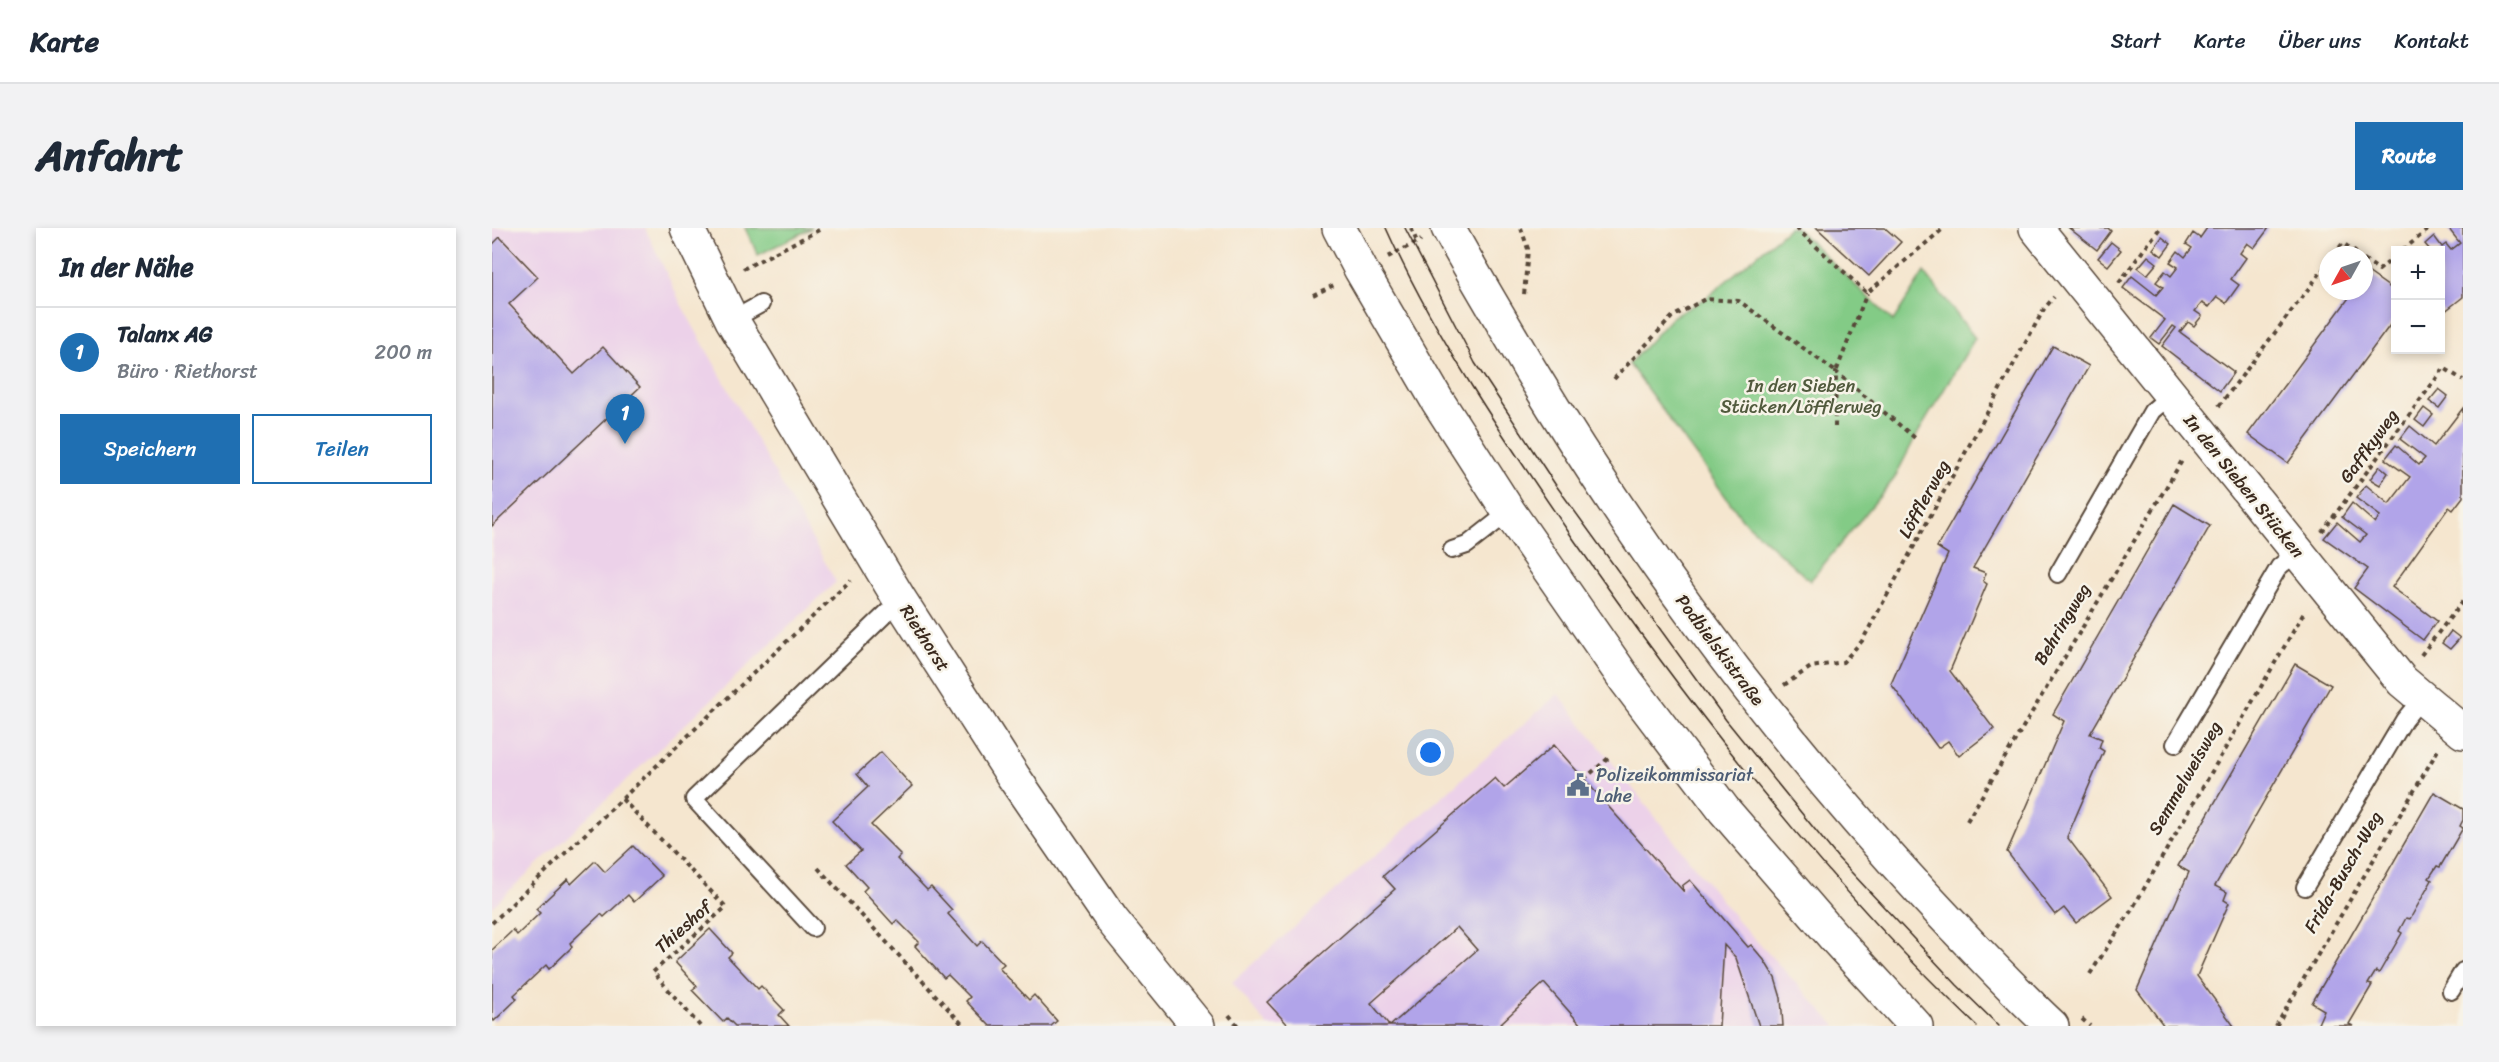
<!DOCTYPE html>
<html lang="de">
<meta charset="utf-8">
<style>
:root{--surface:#fff;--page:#f2f2f3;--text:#1f2937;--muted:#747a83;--line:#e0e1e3;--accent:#1f6fb2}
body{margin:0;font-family:Sriracha,sans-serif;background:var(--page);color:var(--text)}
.controls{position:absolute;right:18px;top:18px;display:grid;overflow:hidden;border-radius:0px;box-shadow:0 3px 9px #0003}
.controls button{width:54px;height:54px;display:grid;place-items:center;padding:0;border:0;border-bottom:2px solid var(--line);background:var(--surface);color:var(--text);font:30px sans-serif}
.compass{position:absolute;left:1827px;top:18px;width:54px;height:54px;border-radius:50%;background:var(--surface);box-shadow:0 3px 9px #0003;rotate:230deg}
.you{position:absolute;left:939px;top:525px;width:21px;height:21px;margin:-15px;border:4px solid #fff;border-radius:50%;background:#1a73e8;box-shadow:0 0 0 9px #1a73e833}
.badge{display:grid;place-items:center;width:39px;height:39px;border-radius:50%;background:var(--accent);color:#fff;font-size:20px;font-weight:700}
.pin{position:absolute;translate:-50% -50px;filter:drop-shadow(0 2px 3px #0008)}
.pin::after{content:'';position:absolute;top:32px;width:21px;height:18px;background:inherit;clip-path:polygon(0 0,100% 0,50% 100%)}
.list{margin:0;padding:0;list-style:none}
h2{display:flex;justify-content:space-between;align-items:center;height:78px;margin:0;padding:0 24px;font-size:26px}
h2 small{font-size:20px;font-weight:400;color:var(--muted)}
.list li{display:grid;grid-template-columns:39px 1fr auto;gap:18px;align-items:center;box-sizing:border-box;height:90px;padding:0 24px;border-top:2px solid var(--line)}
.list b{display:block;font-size:22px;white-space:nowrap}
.list p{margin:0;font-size:20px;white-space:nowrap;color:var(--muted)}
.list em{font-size:20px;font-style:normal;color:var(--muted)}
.actions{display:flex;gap:12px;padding:18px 24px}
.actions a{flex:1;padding:14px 0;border:2px solid var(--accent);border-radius:0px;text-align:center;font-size:21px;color:var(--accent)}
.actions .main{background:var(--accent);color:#fff}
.map{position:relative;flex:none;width:1971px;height:798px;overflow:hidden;border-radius:0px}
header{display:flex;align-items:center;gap:36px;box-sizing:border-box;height:84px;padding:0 30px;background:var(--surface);border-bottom:2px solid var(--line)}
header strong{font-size:28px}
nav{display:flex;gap:33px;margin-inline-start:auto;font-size:21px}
.intro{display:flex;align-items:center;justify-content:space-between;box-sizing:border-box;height:144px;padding:0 36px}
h1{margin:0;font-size:42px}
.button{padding:15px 27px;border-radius:0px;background:var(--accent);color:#fff;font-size:21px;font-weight:700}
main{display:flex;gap:36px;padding:0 36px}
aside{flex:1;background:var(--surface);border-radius:0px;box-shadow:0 3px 9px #0003}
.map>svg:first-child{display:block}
.built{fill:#ecd1e9}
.green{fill:#83cb86;stroke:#5f7a52;stroke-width:1.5}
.building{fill:#b1a4e9;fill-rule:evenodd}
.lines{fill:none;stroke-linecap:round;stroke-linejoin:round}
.lane-casing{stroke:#574639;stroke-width:20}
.street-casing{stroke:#574639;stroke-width:36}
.secondary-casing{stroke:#574639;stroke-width:36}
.path{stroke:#574639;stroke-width:4;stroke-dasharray:4.5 4.5;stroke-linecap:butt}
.lane{stroke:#fff;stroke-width:16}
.street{stroke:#fff;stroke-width:33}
.secondary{stroke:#fff;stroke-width:33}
.tram{stroke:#3b2a1e;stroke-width:1.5}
.labels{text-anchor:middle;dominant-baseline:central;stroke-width:5;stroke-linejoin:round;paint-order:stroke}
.park-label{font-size:18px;fill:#515a3d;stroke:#f7f3e8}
.street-label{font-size:18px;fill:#3b2a1e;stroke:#f7f3e8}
.service-label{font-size:18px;fill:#4e5e75;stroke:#f7f3e8;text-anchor:start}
</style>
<header>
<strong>Karte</strong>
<nav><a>Start</a><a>Karte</a><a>Über uns</a><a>Kontakt</a></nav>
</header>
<div class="intro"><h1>Anfahrt</h1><a class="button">Route</a></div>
<main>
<aside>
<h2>In der Nähe<small></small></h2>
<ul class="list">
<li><span class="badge">1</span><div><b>Talanx AG</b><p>Büro · Riethorst</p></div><em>200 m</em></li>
</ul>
<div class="actions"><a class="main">Speichern</a><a>Teilen</a></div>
</aside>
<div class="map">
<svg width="1971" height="798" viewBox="0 0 1971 798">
<rect width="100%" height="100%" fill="#f7f3e8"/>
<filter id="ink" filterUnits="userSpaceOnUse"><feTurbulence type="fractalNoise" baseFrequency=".0167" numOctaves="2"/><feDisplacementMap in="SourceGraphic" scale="12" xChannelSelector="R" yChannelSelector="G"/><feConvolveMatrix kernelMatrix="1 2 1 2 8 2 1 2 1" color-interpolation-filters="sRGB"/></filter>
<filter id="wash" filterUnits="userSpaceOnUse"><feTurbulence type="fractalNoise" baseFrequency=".008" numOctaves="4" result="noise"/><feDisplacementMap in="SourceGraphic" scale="24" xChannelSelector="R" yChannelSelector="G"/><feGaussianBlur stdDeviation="1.35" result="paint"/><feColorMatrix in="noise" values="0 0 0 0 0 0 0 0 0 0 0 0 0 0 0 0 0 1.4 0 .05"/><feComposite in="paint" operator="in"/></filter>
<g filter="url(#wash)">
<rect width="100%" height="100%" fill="#f5e6cf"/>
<!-- built -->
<g class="built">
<path d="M0,0h153l37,78 154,276 -344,325z"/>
<path d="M1066,466l178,225 100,107h-568l-36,-44z"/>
</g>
<!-- green -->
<g class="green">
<path d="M253,0h67l-54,27z"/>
<path d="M1297,0h7l97,93 31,-49 51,66 -60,100 -21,41 -84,102 -68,-62 -113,-155 43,-47 33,-18z"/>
</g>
<g id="blocks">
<!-- building -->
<g class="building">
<path d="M1325,0h68l16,14 -32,34z"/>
<path d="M1577,0h39l3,3 -14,19z"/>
<path d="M1715,0h62l-15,20 -7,-5 -7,10 6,5 -15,21 8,6 -13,18 -9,-6 -8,10 -7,-4 -7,8 7,5 -8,10 -6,-4 -8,10 54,40 -14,19 -58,-45 14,-18 -3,-2 -14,18 -8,-6 14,-18 -42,-32 9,-12 24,19 7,-8 -7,-5 9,-11 6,5 7,-9 -8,-5 8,-11 7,6 7,-9 -6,-4 7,-11 7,5z"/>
<path d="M1956,0h15v69l-19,15 -4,-5v-57h-10l-5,-6 9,-8 8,11 4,-3 5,6 9,-7z"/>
<path d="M8,9l38,40 -29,27 65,70 29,-27 37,40 -148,139v-281z"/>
<path d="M1670,9l9,7 -9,12 -9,-7z"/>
<path d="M1619,14l10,8 -13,16 -10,-8z"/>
<path d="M1656,28l9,7 -10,12 -9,-7z"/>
<path d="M1876,44l28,20v25l-108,146 -40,-29 106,-143h10v-14z"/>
<path d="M1561,118l36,20 -116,202 13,5 -3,8 4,3 -37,87 44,58 -35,27 -11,-15 -10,7 -47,-64 57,-130 -11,-7z"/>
<path d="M1947,161l9,7 -9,12 -10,-7z"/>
<path d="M1932,180l9,7 -9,12 -9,-7z"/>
<path d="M1971,180v89l-10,13 -4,-3 -57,80 45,34 -14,19 -69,-52 14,-19 -44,-31 13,-16 23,20 6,-7 -24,-18 10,-14 23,20 5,-7 -24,-18 10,-13 23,19 21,-27 -25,-18 11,-14 23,20 6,-7 -25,-19 10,-13 24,20z"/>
<path d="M1888,238l8,7 -8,12 -10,-6z"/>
<path d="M1682,276l36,22 -120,208 12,5 -3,9 5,3 -37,86 45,59 -36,27 -12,-15 -9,7 -48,-63 57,-131 -11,-7z"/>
<path d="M1959,403l9,7 -10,11 -8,-6z"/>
<path d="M1803,436l36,21 -116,201 12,6 -3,8 5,3 -32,73 37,50h-70l-27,-36 52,-118 -11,-6z"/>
<path d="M1062,517l130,147 -2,-6 8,-6 58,67 3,-2 13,15 11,18 6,20 2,28h-24l-23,-68 -12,-13 -5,81h-137l-38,-43 -43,40 3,3h-215l-22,-24 128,-113 -12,-13 112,-98 9,10zM965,699l20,23 -87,76 -19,-23z"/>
<path d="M389,524l31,34 -41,39 30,30 -4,4 30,31 4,-3 21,23 -4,4 29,32 5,-5 22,23 -5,4 30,32 5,-5 23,26 -6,5h-61l-24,-25 4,-4 -22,-22 -4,3 -29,-32 4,-4 -22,-22 -4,4 -30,-33 4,-4 -21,-23 15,-13 -29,-30 36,-34 -11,-13z"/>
<path d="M1942,564l29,17v11l-3,6 3,2 -23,39 -3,-1 -8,12 3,2 -22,39 -4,-1 -7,13 3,2 -23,40 -3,-2 -8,13 4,1 -23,39 4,2h-36l7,-16 -12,-7z"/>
<path d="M141,618l29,30 -28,26 -6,-7 -24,22 -3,-3 -31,29 2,4 -23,22 -3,-4 -32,30 3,4 -23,22 -2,-3v-68l21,-20 4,5 23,-22 -4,-4 32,-30 3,5 24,-23 10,11z"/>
<path d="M218,701l22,24 -4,4 30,32 3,-3 23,24 -5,5 10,11h-54l-8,-8 -4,4 -31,-32 5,-4 -22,-24z"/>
</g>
</g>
</g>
<g filter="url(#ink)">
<use href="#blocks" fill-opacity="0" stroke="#574639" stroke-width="1.5"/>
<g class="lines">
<!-- lane casing -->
<g class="lane-casing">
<g id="lane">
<path d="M240,92l29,-16"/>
<path d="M960,322l15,-5 42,-33"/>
<path d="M1566,346l94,-163 19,-16"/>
<path d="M1683,516l104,-177 18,-15"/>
<path d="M1813,659l99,-167 18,-22"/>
<path d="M321,700l-119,-129 206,-199"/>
<path d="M1959,763l12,-20"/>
</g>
</g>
<!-- street casing -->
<g class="street-casing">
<g id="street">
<path d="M195,0l45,92 168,280 113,176 99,144 86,106"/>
<path d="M1544,0l366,453 61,51"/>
</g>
</g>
<!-- secondary casing -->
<g class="secondary-casing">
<g id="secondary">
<path d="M847,0l22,42 76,130 72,112 118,170 97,128 110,127 82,89"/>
<path d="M956,0c26,48 54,93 81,140 114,189 246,366 396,528 41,44 83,89 127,130"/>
</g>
</g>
<!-- path -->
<g class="path">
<path d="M919,0l6,14"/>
<path d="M1029,0l7,21 -4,46"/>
<path d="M1304,0l71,65 77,-65"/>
<path d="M1911,22l27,-22"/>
<path d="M1842,27l9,-12 16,12"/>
<path d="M896,29l33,-17"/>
<path d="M1872,31l15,11 17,-14"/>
<path d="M251,41l80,-41"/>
<path d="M1627,55l41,-55"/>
<path d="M821,67l21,-10"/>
<path d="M1122,151l58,-62 33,-18 34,2 97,71 31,-79"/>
<path d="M1727,178l109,-143"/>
<path d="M1343,199l1,-55 79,66"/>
<path d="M1830,304l122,-164 19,12"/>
<path d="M1929,427l42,-54"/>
<path d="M1292,457l27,-18 32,-5 19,-21 182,-332 10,-12"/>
<path d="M1092,551l27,-23"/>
<path d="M130,571l104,108 -73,65 47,54"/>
<path d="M1475,593l216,-362"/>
<path d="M326,640l146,158"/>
<path d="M0,695l359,-343"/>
<path d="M1598,746l41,-63 174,-300"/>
<path d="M737,787l9,11"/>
<path d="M1590,791l8,7"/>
<path d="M1784,798l162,-276"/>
</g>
<!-- lane -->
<use href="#lane" class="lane"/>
<!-- street -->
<use href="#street" class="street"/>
<!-- secondary -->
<use href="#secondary" class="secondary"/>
<!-- tram -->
<g class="tram">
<path d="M894,0c49,109 118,210 186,309 118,170 254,346 405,489"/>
<path d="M913,0l70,135 80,121 171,236 112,138 119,127 42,41"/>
</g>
</g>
</g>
<!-- icons -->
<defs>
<g id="civic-bare" transform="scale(1.8)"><path d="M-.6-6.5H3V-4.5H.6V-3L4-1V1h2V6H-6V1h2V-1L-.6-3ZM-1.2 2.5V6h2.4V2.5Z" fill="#5c6f8a" stroke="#f7f3e8" stroke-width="2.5" paint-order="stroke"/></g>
</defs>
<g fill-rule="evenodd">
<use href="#civic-bare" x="1086" y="557"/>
</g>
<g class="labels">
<!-- park labels -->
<g class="park-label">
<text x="1309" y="158">In den Sieben<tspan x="1309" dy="21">Stücken/Löfflerweg</tspan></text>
</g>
<!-- street labels -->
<g class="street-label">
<text transform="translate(1877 218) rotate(-54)">Gaffkyweg</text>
<text transform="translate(1752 258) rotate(51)">In den Sieben Stücken</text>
<text transform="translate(1432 271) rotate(-61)">Löfflerweg</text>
<text transform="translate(1570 396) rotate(-59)">Behringweg</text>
<text transform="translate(433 410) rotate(57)">Riethorst</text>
<text transform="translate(1228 422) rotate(53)">Podbielskistraße</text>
<text transform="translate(1693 550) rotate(-60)">Semmelweisweg</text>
<text transform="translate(1851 644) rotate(-60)">Frida-Busch-Weg</text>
<text transform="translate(191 699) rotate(-42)">Thieshof</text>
</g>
<!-- service labels -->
<g class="service-label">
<text x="1104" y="547">Polizeikommissariat<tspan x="1104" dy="21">Lahe</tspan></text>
</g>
</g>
</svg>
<div class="controls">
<button>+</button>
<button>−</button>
</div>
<svg class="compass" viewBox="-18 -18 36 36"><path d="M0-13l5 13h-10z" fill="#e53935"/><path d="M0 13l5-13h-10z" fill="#747a83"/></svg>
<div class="you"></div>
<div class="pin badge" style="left:133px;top:216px">1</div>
</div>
</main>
